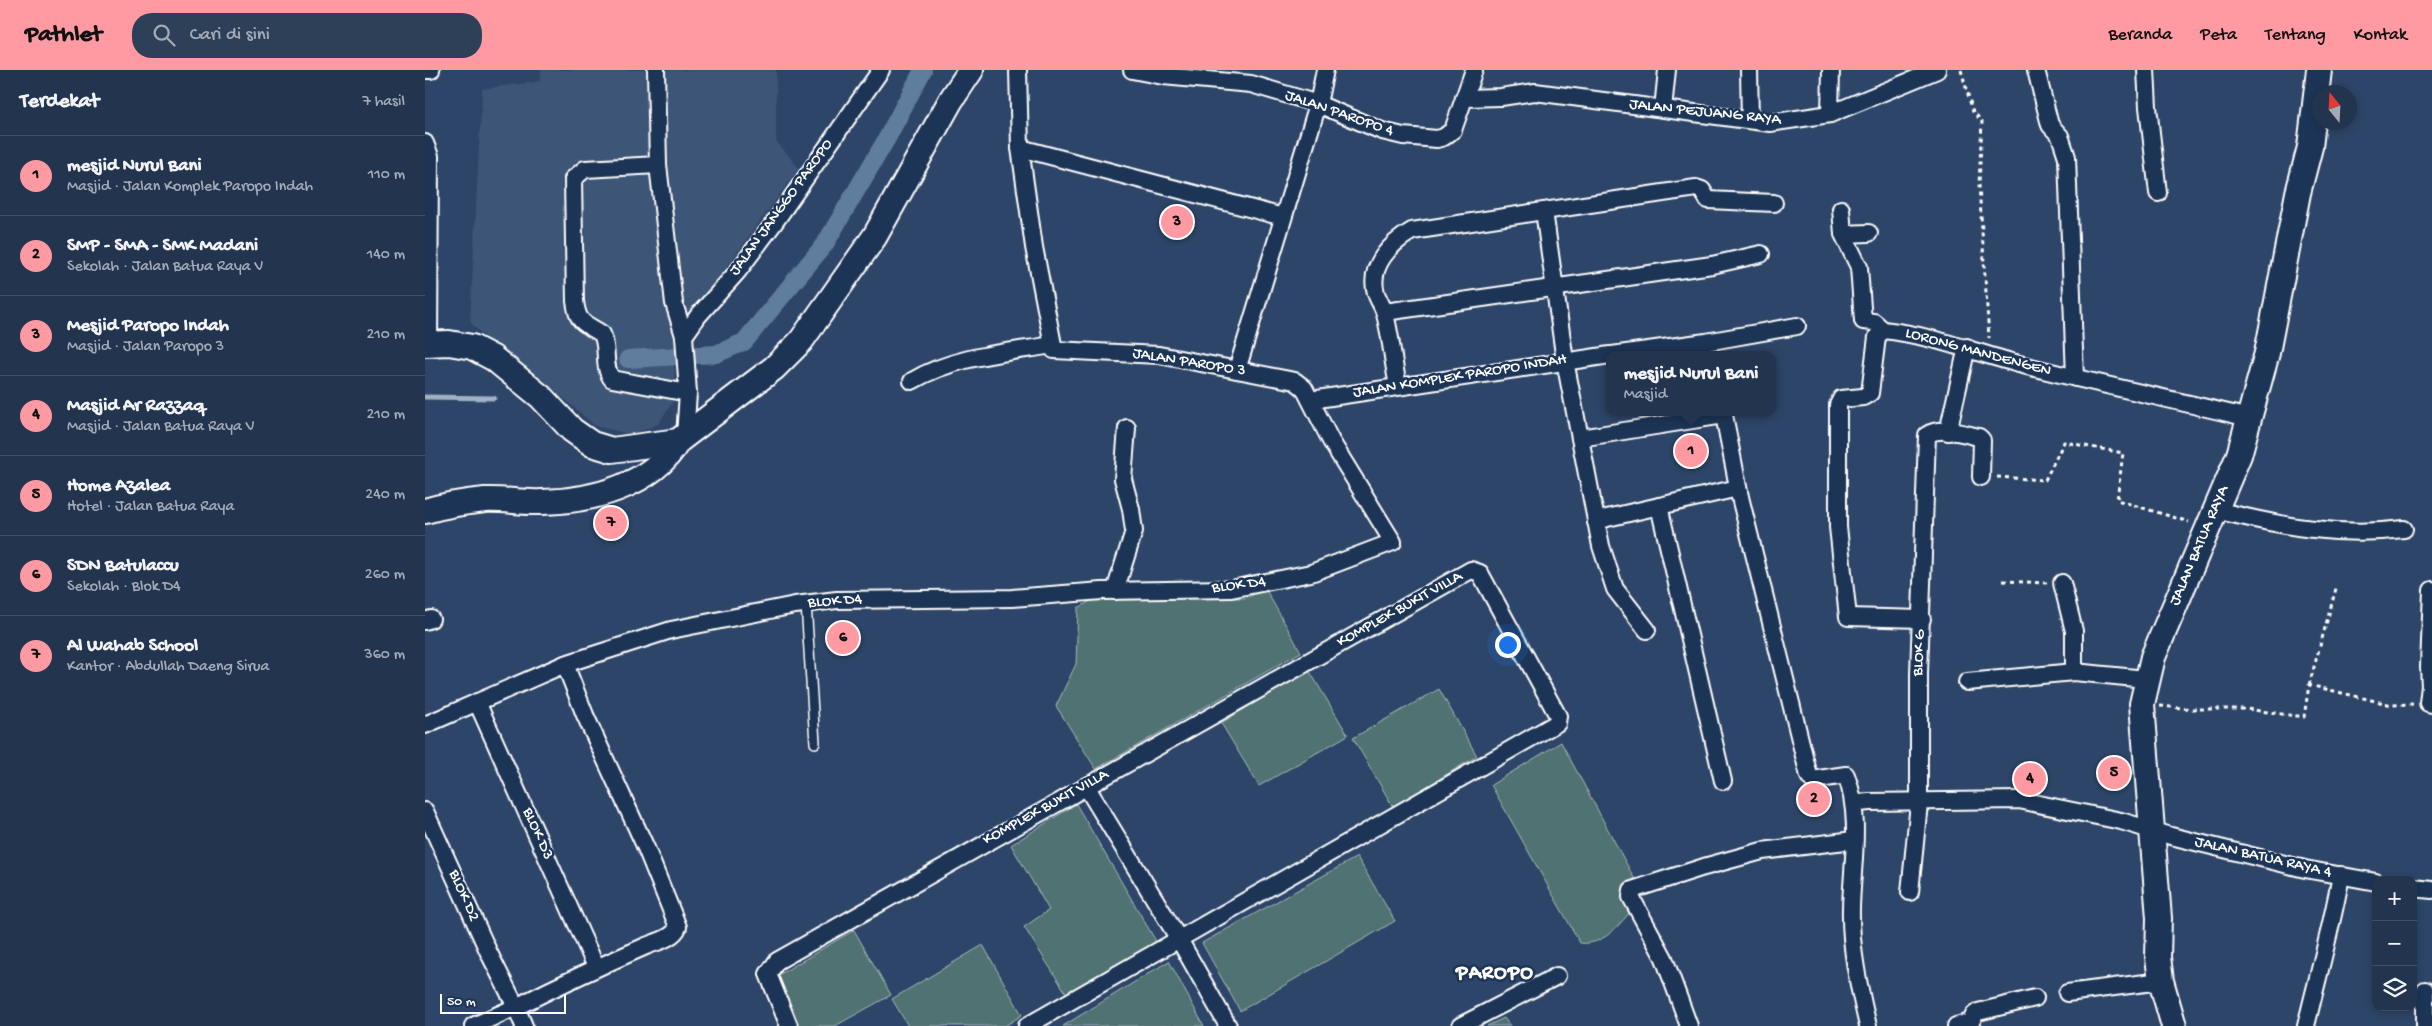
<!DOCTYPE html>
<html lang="id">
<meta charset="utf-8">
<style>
:root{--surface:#22344e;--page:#2e3f58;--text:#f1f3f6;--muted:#a2aab6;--line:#3f4f66;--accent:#ff9aa2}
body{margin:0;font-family:"Gochi Hand",sans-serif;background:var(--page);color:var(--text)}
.controls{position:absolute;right:15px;bottom:15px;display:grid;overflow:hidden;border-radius:10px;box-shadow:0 2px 8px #0003}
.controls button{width:45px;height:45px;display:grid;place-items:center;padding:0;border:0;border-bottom:1px solid var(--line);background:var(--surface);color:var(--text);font:25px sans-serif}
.compass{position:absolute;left:1887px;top:15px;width:45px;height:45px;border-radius:50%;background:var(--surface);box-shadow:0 2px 8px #0003;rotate:342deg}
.scale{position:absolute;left:15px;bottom:12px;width:126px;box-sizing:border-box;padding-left:5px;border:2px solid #fff;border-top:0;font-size:14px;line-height:18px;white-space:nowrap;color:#fff;-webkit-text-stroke:4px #1d3557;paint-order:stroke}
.you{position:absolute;left:1082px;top:574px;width:18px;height:18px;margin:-12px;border:4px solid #fff;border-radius:50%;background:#1a73e8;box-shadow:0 0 0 8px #1a73e833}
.badge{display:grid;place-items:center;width:32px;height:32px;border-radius:50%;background:var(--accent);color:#111;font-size:16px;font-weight:700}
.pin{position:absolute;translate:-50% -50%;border:2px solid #fff;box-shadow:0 1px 5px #0006}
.popup{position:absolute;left:1181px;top:281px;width:170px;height:65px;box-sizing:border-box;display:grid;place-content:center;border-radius:10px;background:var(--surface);filter:drop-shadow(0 1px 4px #0005);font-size:16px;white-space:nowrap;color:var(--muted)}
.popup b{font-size:19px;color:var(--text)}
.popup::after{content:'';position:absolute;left:50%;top:100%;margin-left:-10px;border:10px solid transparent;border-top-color:var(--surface)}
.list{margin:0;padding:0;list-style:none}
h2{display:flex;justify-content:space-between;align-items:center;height:65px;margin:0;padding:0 20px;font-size:21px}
h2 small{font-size:16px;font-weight:400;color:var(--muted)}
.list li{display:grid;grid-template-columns:32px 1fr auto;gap:15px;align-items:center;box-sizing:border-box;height:80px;padding:0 20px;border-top:1px solid var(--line)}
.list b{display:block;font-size:19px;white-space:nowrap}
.list p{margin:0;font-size:16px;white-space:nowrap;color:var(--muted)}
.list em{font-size:16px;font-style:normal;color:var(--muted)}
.icon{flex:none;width:28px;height:28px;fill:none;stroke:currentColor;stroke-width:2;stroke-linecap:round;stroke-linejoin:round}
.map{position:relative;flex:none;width:2007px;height:956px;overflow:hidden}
header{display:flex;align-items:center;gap:30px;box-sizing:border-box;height:70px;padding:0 25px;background:var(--accent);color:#111}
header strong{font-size:24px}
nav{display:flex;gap:28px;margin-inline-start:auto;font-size:18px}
.search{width:350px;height:45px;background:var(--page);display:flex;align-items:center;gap:12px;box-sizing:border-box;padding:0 18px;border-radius:20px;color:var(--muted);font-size:19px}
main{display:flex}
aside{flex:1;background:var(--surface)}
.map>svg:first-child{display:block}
.built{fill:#3c5477}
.green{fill:#517272;stroke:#a8b8b8}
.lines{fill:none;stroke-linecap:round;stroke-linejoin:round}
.stream{stroke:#a0b1c4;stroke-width:5}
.canal{stroke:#617d9d;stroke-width:18}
.lane-casing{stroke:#fff;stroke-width:12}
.street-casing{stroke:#fff;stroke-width:20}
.secondary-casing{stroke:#fff;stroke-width:28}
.path{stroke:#fff;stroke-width:3;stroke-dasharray:4 4;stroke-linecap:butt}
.lane{stroke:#1d3557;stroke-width:9}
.street{stroke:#1d3557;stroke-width:16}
.secondary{stroke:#1d3557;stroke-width:24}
.labels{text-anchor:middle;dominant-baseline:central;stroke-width:5;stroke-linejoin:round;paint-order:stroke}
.street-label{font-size:16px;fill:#fff;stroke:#1d3557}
.district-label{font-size:21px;font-weight:bold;letter-spacing:1px;fill:#fff;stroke:#1d3557}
</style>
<header>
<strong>Pathlet</strong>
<div class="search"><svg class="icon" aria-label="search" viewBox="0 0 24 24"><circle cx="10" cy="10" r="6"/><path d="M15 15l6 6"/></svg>Cari di sini</div>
<nav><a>Beranda</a><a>Peta</a><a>Tentang</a><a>Kontak</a></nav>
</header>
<main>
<aside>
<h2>Terdekat<small>7 hasil</small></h2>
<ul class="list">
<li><span class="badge">1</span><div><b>mesjid Nurul Bani</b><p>Masjid · Jalan Komplek Paropo Indah</p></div><em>110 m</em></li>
<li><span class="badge">2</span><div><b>SMP - SMA - SMK Madani</b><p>Sekolah · Jalan Batua Raya V</p></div><em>140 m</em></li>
<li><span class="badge">3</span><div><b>Mesjid Paropo Indah</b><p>Masjid · Jalan Paropo 3</p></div><em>210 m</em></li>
<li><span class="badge">4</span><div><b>Masjid Ar Razzaq</b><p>Masjid · Jalan Batua Raya V</p></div><em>210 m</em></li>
<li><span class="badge">5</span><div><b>Home Azalea</b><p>Hotel · Jalan Batua Raya</p></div><em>240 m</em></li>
<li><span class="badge">6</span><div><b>SDN Batulaccu</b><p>Sekolah · Blok D4</p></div><em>260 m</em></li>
<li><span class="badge">7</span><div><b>Al Wahab School</b><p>Kantor · Abdullah Daeng Sirua</p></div><em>360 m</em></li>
</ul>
</aside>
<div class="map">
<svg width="2007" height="956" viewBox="0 0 2007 956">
<rect width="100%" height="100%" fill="#2d4568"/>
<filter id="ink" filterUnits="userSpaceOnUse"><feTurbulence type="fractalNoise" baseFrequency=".02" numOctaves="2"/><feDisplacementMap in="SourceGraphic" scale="10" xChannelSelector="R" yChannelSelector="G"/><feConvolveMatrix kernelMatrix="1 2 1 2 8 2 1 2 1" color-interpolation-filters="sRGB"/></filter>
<g filter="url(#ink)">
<!-- built -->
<path class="built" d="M116,0h235v71l23,27 -92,126 -33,63 1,42 -17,25 -26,11 -37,-9 -41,-36 -58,-41 -26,-27 12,-233 58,-8z"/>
<!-- green -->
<g class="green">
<path d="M841,520l35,62 -205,117 -40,-63 20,-42 2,-56 20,-11 147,1z"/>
<path d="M884,600l39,65 -89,51 -38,-63z"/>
<path d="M1014,619l38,67 -84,51 -40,-69z"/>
<path d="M1136,672l79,147 -17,6 8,16c-13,15 -28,35 -51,32l-89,-158z"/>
<path d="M651,734l81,139 -89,53 -44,-69 25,-17 -38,-65z"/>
<path d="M932,787l38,64 -155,90 -38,-68z"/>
<path d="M429,860l37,65 -56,31h-39l-21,-49z"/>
<path d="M558,875l39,70 -17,11h-97l-16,-27z"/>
<path d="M744,891l35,65h-141z"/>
<path d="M1079,948l6,8h-23z"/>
</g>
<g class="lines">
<!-- stream -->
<path class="stream" d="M0,327l69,1"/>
<!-- canal -->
<path class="canal" d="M203,289l88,-5 28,-12 81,-98 61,-104 37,-70"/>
<!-- lane casing -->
<g class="lane-casing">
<path id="lane" d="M381,534l9,139"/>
</g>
<!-- street casing -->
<g class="street-casing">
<g id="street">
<path d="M0,0h6"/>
<path d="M231,0l2,95 16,138 10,33"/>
<path d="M707,0l31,6 88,8 67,20 64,27 21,5 34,3 7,-2 9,-7 21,-60"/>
<path d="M1324,0l1,50"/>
<path d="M1611,0l14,55 10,11 7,21 8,221"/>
<path d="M1721,0l2,37 10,86"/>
<path d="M1039,28l37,-1 34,-5 235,31 60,-9 107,-44"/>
<path d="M1238,39l4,-39"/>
<path d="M1405,44l1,-44"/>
<path d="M0,73l5,13 -1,188"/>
<path d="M595,78l263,69"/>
<path d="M233,95l-73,4 -12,10 2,122c3,24 9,21 27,33 7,14 0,32 10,45l76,14"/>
<path d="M1416,139l2,25 16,33 4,54 11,1 9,8"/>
<path d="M1119,141l21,150 36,185 14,43 32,41"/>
<path d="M1418,164l26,-1"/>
<path d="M960,242l327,-47 49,-11"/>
<path d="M1187,285l94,-13 91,-16"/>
<path d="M812,300l81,-266 7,-34"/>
<path d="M487,311c42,-25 93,-28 141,-36"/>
<path d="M973,316c-5,-24 -7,-49 -13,-72 -2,-8 -7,-14 -9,-21 -8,-27 15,-50 36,-62l284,-43 6,2 6,10 66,3"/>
<path d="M886,330l299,-45"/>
<path d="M1523,362l19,-85"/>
<path d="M260,366l3,-43 -4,-57 14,-20 40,-45 36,-48 107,-153"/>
<path d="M1155,368l144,-23 16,82 69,279 3,4 34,-5c16,42 6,89 5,133 -1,39 8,80 17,118"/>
<path d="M1234,436l64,275"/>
<path d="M1791,440c64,16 121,27 188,19"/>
<path d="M1171,452l11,-4 131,-30"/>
<path d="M1637,513l12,48v41"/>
<path d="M2007,520l-3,77 1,19 -2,17 4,1"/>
<path d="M690,521l19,-60 -3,-22 -8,-30 4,-51"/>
<path d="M1497,549l-74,-2 -10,-90v-122l3,-6 22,-2 7,-4 7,-56 6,-7c48,5 93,23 140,35 75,19 151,35 226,53"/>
<path d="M0,551l6,-2"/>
<path d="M1542,612l107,-10 72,7"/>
<path d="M52,632l119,265"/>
<path d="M0,655l140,-61"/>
<path d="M661,716l94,155 48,85"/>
<path d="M1430,737l5,-4 9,-1 150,-2 102,21 50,15 134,33 71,13"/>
<path d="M0,741l64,142 27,54 -43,19"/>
<path d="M1988,818l19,2"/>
<path d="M1485,822l9,-89v-129l8,-239c13,-9 38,-1 52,2l3,3 -1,37"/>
<path d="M1642,923l94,-12"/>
<path d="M99,956l-8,-19c43,-22 86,-42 130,-61 10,-4 28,-8 32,-19l-32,-79 -61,-133 -20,-51 106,-34 124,-25 42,-5 175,-2 90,-7 129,-2 80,-16 82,-31 -62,-101 -27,-53 -9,-7 -136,-26 -105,-5 -20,-103 -14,-99 -2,-78"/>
<path d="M364,956l-21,-52 9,-13 694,-391 9,3 78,143 -1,7 -530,303"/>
<path d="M1035,956l97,-50"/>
<path d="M1264,956l-25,-68 -33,-61 1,-7 72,-23 58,-16 92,-11"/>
<path d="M1531,956l15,-4 3,-7 4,-3 57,-14"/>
<path d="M1881,956c12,-50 26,-100 35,-151"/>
<path d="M2000,956v-36"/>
</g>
</g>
<!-- secondary casing -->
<g class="secondary-casing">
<g id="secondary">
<path d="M0,274l24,-1 23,4 21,11 48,39 31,33 20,14 20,6 66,-9 96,-73 27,-27 74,-105 76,-136 20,-30"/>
<path d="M0,441c20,-6 40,-9 60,-11 19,-1 38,3 57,2 49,-1 110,-16 136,-61"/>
<path d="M1749,956l-13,-45 -3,-24 1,-39 -17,-214 11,-47 86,-202 28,-102 31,-160 12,-46 9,-77"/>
</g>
</g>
<!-- path -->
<g class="path">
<path d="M1536,0l12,42 9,9 -3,64 10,153"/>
<path d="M1572,407l48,3 19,-38 59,11 -6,47 72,22"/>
<path d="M1578,511l44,2"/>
<path d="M1884,615l28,-100"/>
<path d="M1735,636l33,3h53l58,8 5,-32 83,20 21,-1"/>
</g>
<!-- lane -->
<use href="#lane" class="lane"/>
<!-- street -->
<use href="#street" class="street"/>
<!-- secondary -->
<use href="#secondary" class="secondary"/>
</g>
</g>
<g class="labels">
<!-- street labels -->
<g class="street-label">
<text transform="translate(1280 43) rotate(6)">JALAN PEJUANG RAYA</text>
<text transform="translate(914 44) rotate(19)">JALAN PAROPO 4</text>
<text transform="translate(357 138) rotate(-54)">JALAN JANGGO PAROPO</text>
<text transform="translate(1553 283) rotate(15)">LORONG MANDENGEN</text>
<text transform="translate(764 293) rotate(9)">JALAN PAROPO 3</text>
<text transform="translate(1035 307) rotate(-9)">JALAN KOMPLEK PAROPO INDAH</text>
<text transform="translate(1775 476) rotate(-67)">JALAN BATUA RAYA</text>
<text transform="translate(814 516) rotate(-7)">BLOK D4</text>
<text transform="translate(410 532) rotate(-4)">BLOK D4</text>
<text transform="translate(975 540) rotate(-29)">KOMPLEK BUKIT VILLA</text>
<text transform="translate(1495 583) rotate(-87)">BLOK G</text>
<text transform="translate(621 738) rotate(-29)">KOMPLEK BUKIT VILLA</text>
<text transform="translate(112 764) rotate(66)">BLOK D3</text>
<text transform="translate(1838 788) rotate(13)">JALAN BATUA RAYA 4</text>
<text transform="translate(38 826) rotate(66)">BLOK D2</text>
</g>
<!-- district labels -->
<g class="district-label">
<text x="1070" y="904">PAROPO</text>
</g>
</g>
</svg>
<div class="controls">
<button>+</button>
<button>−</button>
<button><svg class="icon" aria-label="layers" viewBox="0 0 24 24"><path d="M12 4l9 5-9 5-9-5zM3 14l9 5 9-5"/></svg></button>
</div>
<svg class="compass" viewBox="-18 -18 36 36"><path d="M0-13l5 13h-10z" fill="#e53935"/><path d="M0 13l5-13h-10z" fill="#a2aab6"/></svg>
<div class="scale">50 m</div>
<div class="you"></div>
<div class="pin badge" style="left:1266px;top:381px">1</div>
<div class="popup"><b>mesjid Nurul Bani</b>Masjid</div>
<div class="pin badge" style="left:1389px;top:729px">2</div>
<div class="pin badge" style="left:752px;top:152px">3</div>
<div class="pin badge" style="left:1605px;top:709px">4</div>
<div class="pin badge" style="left:1689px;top:703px">5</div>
<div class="pin badge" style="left:418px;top:568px">6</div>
<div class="pin badge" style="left:186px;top:453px">7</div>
</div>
</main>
